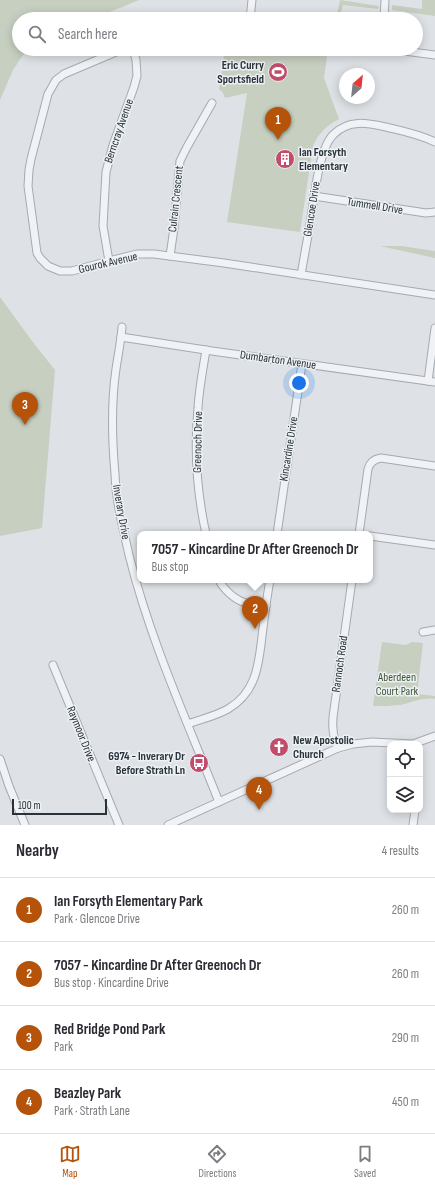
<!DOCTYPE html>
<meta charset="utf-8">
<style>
:root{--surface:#fff;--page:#f2f2f3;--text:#2b2b33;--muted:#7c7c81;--line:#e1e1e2;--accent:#b45309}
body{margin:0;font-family:"Sofia Sans Condensed",sans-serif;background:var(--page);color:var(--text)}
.controls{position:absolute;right:12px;bottom:12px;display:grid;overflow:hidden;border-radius:8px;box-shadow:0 2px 10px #0003}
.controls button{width:36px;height:36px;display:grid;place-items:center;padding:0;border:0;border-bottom:1px solid var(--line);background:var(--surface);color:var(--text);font:20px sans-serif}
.compass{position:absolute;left:339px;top:68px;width:36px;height:36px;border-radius:50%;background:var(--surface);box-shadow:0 2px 10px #0003;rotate:27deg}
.scale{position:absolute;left:12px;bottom:10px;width:95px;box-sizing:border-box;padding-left:4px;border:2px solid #29323b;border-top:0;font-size:11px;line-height:14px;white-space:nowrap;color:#29323b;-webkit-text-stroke:3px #edf1f4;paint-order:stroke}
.you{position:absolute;left:299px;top:383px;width:14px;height:14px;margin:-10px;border:3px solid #fff;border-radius:50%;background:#1a73e8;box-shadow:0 0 0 6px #1a73e833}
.badge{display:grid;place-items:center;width:26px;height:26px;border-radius:50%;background:var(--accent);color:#fff;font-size:13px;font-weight:700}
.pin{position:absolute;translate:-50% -33px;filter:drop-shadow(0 1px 2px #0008)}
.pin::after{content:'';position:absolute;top:21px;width:14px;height:12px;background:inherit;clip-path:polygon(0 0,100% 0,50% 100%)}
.popup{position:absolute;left:137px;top:531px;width:236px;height:52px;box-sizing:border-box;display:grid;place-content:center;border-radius:8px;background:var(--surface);filter:drop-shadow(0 1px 3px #0005);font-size:13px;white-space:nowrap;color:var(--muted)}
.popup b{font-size:15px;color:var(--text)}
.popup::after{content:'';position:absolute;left:50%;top:100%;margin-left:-8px;border:8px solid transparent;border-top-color:var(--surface)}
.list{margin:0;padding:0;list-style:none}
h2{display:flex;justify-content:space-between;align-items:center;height:52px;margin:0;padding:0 16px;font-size:17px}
h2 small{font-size:13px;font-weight:400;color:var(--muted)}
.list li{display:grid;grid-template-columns:26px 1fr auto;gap:12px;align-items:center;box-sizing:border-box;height:64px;padding:0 16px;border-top:1px solid var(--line)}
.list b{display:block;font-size:15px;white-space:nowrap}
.list p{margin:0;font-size:13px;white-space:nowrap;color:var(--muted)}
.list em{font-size:13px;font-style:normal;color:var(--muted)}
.icon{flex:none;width:22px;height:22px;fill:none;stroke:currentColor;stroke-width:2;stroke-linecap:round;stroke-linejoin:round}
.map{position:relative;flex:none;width:435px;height:825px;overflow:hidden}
.search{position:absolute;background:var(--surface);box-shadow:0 2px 10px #0003;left:12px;right:12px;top:12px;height:44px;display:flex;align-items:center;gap:10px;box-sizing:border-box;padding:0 14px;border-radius:22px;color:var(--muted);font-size:15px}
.sheet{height:308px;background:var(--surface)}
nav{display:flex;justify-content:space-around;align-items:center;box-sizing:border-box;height:56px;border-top:1px solid var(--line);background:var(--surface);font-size:11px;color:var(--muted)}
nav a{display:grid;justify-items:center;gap:2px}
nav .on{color:var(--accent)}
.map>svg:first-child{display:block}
.green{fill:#c6cfc0}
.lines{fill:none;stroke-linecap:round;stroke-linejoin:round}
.street-casing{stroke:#a4aaaf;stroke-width:9}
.street{stroke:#f0f2f5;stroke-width:7}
.labels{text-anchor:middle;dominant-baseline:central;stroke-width:3;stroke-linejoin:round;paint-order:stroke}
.poi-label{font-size:12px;font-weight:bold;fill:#29323b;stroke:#edf1f4;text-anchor:end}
.street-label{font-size:12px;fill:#29323b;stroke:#edf1f4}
.park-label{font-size:12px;fill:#415637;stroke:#edf1f4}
</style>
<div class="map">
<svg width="435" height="825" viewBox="0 0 435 825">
<rect width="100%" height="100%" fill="#dee2e6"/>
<!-- green -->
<g class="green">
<path d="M0,0h139l-46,19h-74v30h8l-14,21 -13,30z"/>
<path d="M340,0l39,6 -1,3 -35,-4 -4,14h-3z"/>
<path d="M422,0h13v16l-43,-6v-5l30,4z"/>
<path d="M225,49h103l-4,29 15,41c-12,6 -21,15 -26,27l-13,86 -73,-10 20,-129 -22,5 -2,-5 -4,-4z"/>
<path d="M380,246h21l34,5v7z"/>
<path d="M0,297l35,48 20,25 -13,158 -42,8z"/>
<path d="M382,642l24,3 6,-3 11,1 -6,51 18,2v3c-12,-2 -24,4 -35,6 -9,1 -18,1 -27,1z"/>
</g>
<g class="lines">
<!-- street casing -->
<g class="street-casing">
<g id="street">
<path d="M250,19l2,-19"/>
<path d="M384,19l1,-19"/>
<path d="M123,49l-59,25 -8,6 -8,14 -17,65 -2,11 -1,16 9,67 3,5 8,8 12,5h12l37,-10 28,-7h17l70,9 211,32"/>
<path d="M389,49l46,6"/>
<path d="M314,196l112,17 9,-1"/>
<path d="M170,256l4,-28 6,-67 7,-14 25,-44"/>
<path d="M109,261l-6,-35 3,-54 7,-27 21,-58 3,-11 -1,-16 -3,-11"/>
<path d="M301,275c3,-17 6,-34 9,-51 4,-22 8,-76 24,-90 15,-15 33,-11 52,-7 17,4 33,7 49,15"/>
<path d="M122,327c-1,14 -4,28 -6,42 -5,34 -4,71 -1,105 1,28 8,54 14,81 21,85 58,166 90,247"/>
<path d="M121,337l91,14 223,31"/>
<path d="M206,350c-3,19 -7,39 -8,58 -4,42 -1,85 8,126"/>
<path d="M428,381l7,-53"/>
<path d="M277,534l25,-170"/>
<path d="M359,534l9,-65c2,-7 6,-10 13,-11l54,8"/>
<path d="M370,536l65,9"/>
<path d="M219,580c5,10 16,20 27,23 6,2 13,2 20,3"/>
<path d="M423,632l12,-2"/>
<path d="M53,665l66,160"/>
<path d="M188,724c13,-5 28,-8 40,-15 31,-18 31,-50 35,-81 2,-16 4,-32 7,-48"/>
<path d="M338,748c-5,-10 -6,-20 -5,-31l19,-137"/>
<path d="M0,759l9,27 16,39"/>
<path d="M168,825l170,-77 15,-4 19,-2 41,2 22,-8"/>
<path d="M413,825l2,-15"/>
</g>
</g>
<!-- street -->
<use href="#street" class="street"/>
</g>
<!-- icons -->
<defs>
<g id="stadium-disc" transform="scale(1)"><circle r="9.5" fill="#c04d6c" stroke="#edf1f4"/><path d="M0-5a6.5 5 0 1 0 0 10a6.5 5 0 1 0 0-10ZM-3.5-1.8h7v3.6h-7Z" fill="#fff"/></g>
<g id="building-disc" transform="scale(1)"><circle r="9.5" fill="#c04d6c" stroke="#edf1f4"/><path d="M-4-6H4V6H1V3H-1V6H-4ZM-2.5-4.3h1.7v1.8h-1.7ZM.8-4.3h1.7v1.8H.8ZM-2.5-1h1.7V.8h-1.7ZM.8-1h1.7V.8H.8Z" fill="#fff"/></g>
<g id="church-disc" transform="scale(1)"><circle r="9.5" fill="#c04d6c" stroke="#edf1f4"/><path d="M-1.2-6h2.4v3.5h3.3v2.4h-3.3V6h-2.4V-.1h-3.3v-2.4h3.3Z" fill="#fff"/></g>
<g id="bus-disc" transform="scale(1)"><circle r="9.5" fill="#c04d6c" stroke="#edf1f4"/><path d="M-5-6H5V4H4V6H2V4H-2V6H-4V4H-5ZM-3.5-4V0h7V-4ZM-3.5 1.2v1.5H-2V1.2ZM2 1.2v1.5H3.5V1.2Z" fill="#fff"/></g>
</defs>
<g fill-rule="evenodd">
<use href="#stadium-disc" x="278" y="72"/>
<use href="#building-disc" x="285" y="159"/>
<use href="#church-disc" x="279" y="747"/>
<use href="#bus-disc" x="199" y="763"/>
</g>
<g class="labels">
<!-- poi labels -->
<g class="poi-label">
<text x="264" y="65">Eric Curry<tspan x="264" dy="14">Sportsfield</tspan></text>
<text x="299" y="152" text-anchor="start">Ian Forsyth<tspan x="299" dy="14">Elementary</tspan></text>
<text x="293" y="740" text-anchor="start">New Apostolic<tspan x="293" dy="14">Church</tspan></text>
<text x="185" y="756">6974 - Inverary Dr<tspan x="185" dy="14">Before Strath Ln</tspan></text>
</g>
<!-- street labels -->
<g class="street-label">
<text transform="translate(119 131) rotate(-71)">Berncray Avenue</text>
<text transform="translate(176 199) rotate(-84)">Culrain Crescent</text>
<text transform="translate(375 206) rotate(9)">Tummell Drive</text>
<text transform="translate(312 209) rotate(-81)">Glencoe Drive</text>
<text transform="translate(108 263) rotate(-13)">Gourok Avenue</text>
<text transform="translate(278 360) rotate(8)">Dumbarton Avenue</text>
<text transform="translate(198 442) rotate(-89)">Greenoch Drive</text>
<text transform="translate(289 449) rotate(-81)">Kincardine Drive</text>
<text transform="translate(121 512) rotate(80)">Inverary Drive</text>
<text transform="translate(340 664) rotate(-82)">Rannoch Road</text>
<text transform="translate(81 734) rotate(68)">Raymoor Drive</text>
</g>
<!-- park labels -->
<g class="park-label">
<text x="397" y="677">Aberdeen<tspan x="397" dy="14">Court Park</tspan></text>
</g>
</g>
</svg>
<div class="controls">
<button><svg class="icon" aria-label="locate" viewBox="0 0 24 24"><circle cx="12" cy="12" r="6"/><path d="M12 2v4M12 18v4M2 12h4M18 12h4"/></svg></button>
<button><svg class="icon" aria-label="layers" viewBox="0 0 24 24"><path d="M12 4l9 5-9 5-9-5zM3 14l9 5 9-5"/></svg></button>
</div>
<svg class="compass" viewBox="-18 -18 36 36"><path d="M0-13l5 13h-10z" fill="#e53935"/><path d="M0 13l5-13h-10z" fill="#7c7c81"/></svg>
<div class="scale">100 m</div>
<div class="you"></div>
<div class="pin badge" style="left:278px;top:140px">1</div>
<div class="pin badge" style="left:255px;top:629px">2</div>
<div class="popup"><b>7057 - Kincardine Dr After Greenoch Dr</b>Bus stop</div>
<div class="pin badge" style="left:25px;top:425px">3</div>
<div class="pin badge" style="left:259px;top:810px">4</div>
<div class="search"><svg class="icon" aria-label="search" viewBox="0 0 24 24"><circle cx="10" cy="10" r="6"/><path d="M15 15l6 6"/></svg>Search here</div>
</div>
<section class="sheet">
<h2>Nearby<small>4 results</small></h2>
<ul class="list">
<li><span class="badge">1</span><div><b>Ian Forsyth Elementary Park</b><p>Park · Glencoe Drive</p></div><em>260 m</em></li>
<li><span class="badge">2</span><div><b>7057 - Kincardine Dr After Greenoch Dr</b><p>Bus stop · Kincardine Drive</p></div><em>260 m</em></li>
<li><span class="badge">3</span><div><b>Red Bridge Pond Park</b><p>Park</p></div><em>290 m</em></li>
<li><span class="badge">4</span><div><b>Beazley Park</b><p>Park · Strath Lane</p></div><em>450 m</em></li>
</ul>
</section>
<nav>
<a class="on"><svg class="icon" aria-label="map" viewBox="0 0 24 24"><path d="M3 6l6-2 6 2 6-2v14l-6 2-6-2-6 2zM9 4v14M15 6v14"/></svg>Map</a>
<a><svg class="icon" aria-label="directions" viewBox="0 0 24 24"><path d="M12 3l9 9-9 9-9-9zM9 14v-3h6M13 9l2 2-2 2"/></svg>Directions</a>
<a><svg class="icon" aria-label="saved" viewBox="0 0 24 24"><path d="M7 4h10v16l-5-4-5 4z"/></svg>Saved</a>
</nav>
